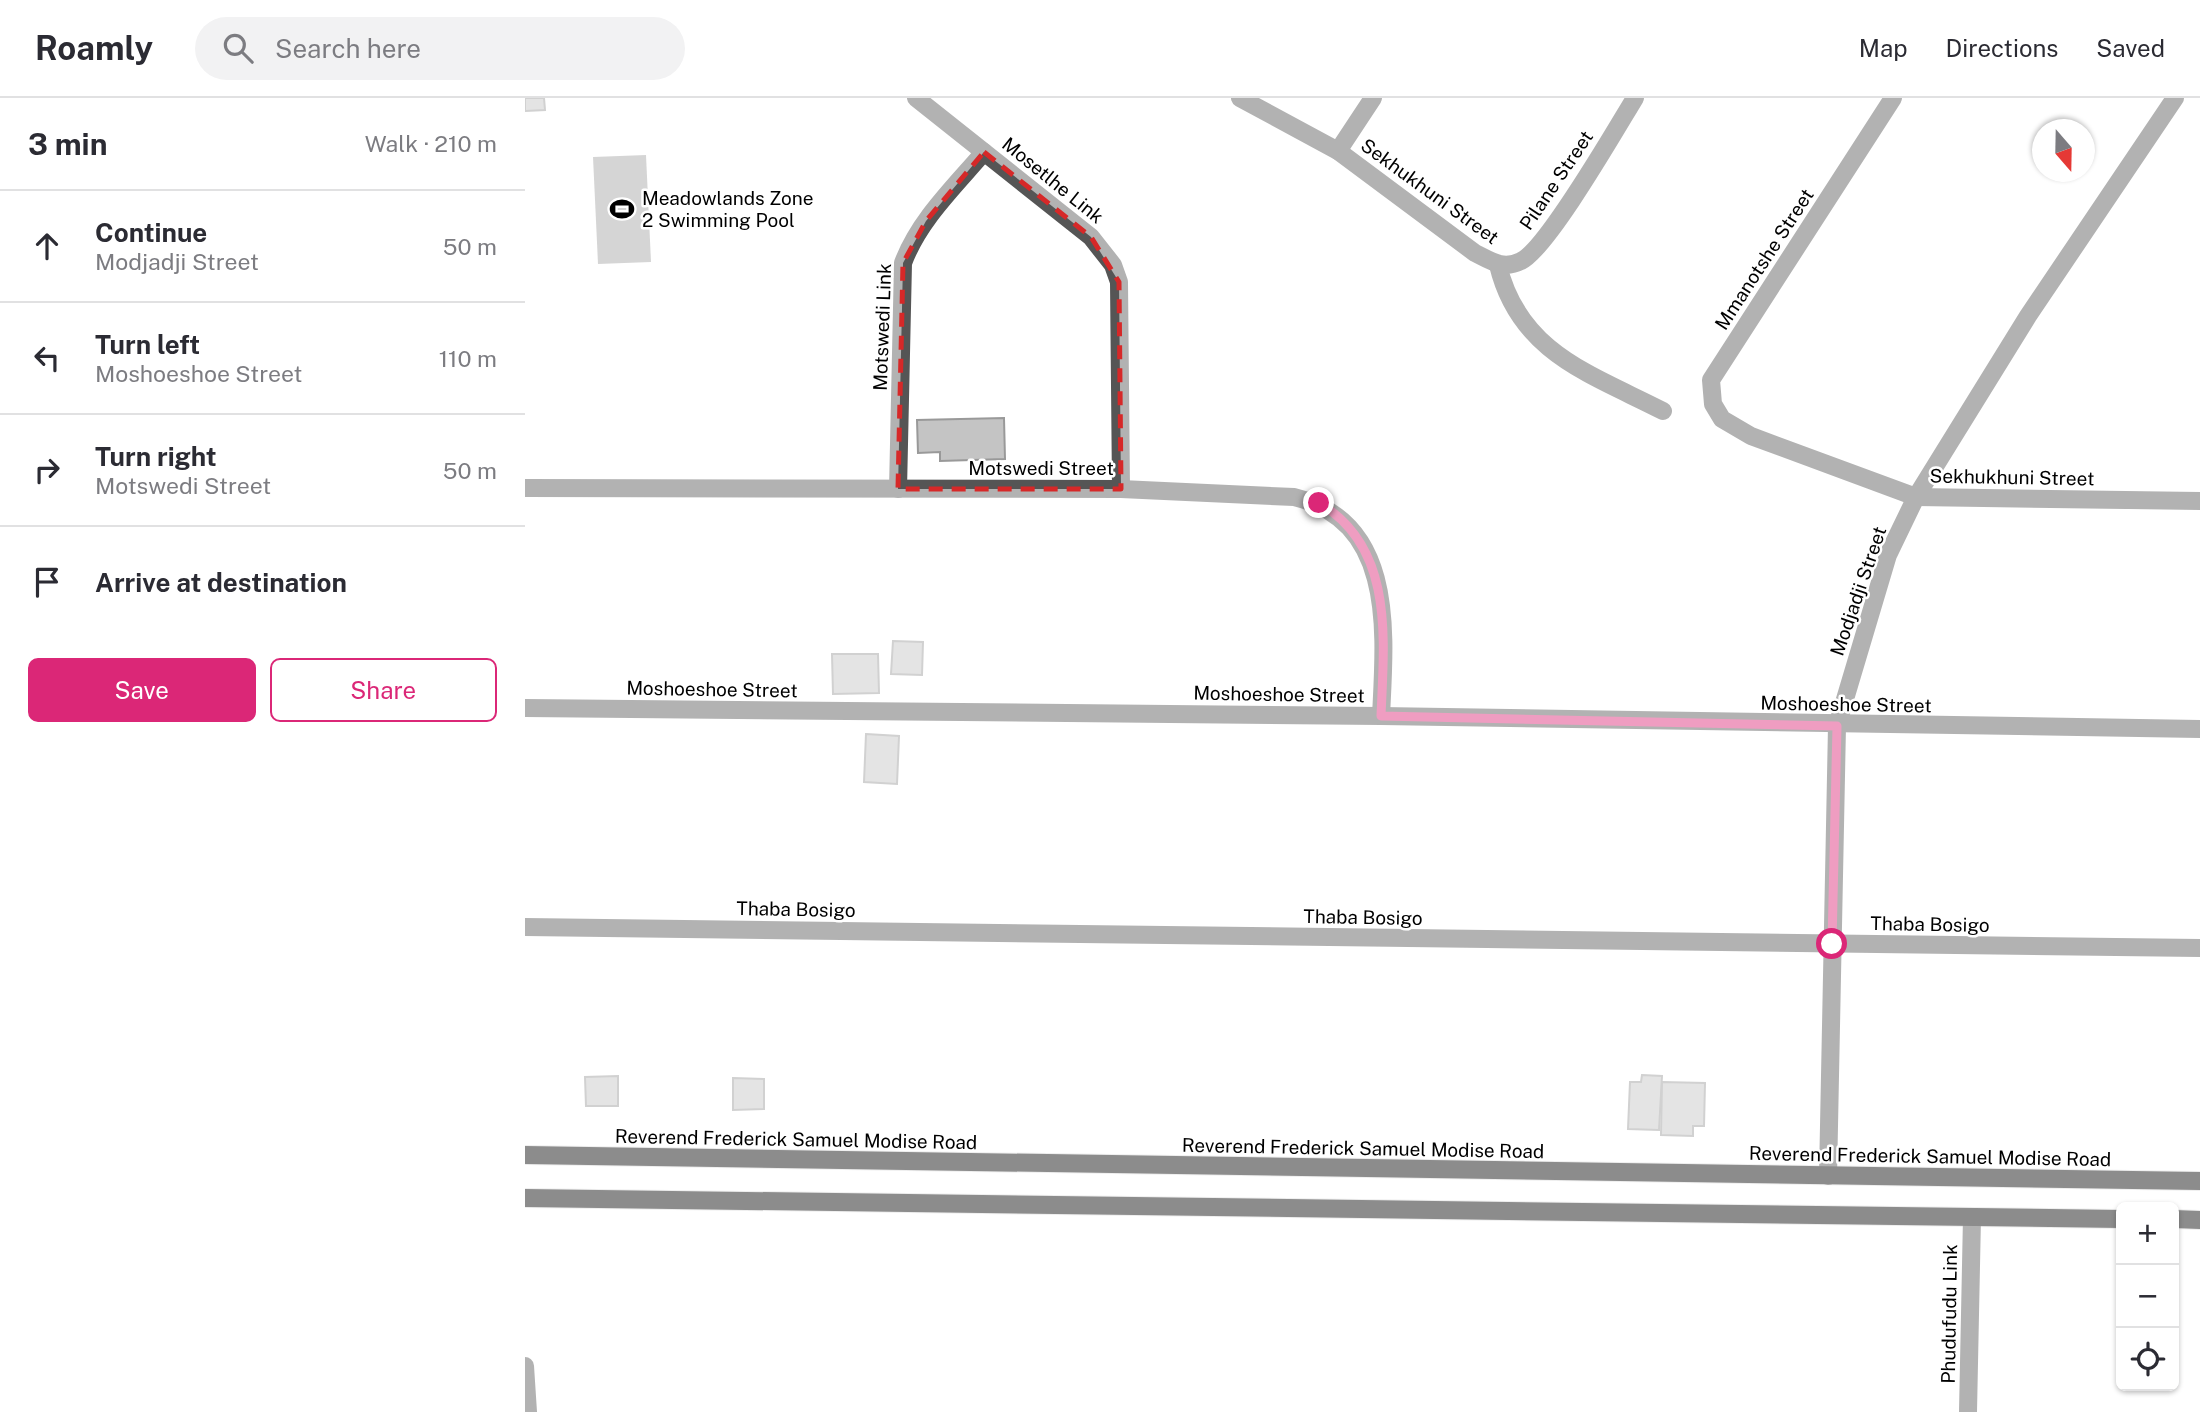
<!DOCTYPE html>
<meta charset="utf-8">
<style>
:root{--surface:#fff;--page:#f2f2f3;--text:#2b2b33;--muted:#7c7c81;--line:#e1e1e2;--accent:#db2777}
body{margin:0;font-family:"Public Sans",sans-serif;background:var(--page);color:var(--text)}
.controls{position:absolute;right:21px;bottom:21px;display:grid;overflow:hidden;border-radius:10px;box-shadow:0 2px 5px #0004}
.controls button{width:63px;height:63px;display:grid;place-items:center;padding:0;border:0;border-bottom:2px solid var(--line);background:var(--surface);color:var(--text);font:35px sans-serif}
.compass{position:absolute;left:1507px;top:21px;width:63px;height:63px;border-radius:50%;background:var(--surface);box-shadow:0 2px 5px #0004;rotate:160deg}
.stop{position:absolute;width:21px;height:21px;margin:-16px;border:5px solid #db2777;border-radius:50%;background:#fff}
.stop.end{background:#db2777;border-color:#fff;box-shadow:0 2px 7px #0008}
.list{margin:0;padding:0;list-style:none}
h2{display:flex;justify-content:space-between;align-items:center;height:91px;margin:0;padding:0 28px;font-size:30px}
h2 small{font-size:23px;font-weight:400;color:var(--muted)}
.list li{display:grid;grid-template-columns:46px 1fr auto;gap:21px;align-items:center;box-sizing:border-box;height:112px;padding:0 28px;border-top:2px solid var(--line)}
.list b{display:block;font-size:26px;white-space:nowrap}
.list p{margin:0;font-size:23px;white-space:nowrap;color:var(--muted)}
.list em{font-size:23px;font-style:normal;color:var(--muted)}
.actions{display:flex;gap:14px;padding:21px 28px}
.actions a{flex:1;padding:16px 0;border:2px solid var(--accent);border-radius:10px;text-align:center;font-size:24px;color:var(--accent)}
.actions .main{background:var(--accent);color:#fff}
.icon{flex:none;width:38px;height:38px;fill:none;stroke:currentColor;stroke-width:2;stroke-linecap:round;stroke-linejoin:round}
.map{position:relative;flex:none;width:1675px;height:1314px;overflow:hidden}
header{display:flex;align-items:center;gap:42px;box-sizing:border-box;height:98px;padding:0 35px;background:var(--surface);border-bottom:2px solid var(--line)}
header strong{font-size:33px}
nav{display:flex;gap:38px;margin-inline-start:auto;font-size:24px}
.search{width:490px;height:63px;background:var(--page);display:flex;align-items:center;gap:18px;box-sizing:border-box;padding:0 24px;border-radius:38px;color:var(--muted);font-size:26px}
main{display:flex}
aside{flex:1;background:var(--surface)}
.map>svg:first-child{display:block}
.water{fill:#a3a3a3}
.building{fill:#c4c4c4;stroke:#999;stroke-width:2}
.lines{fill:none;stroke-linecap:round;stroke-linejoin:round}
.major-casing{stroke:#dbdbdb;stroke-width:20}
.minor{stroke:#555;stroke-width:18}
.major{stroke:#000;stroke-width:18}
.route{stroke:#db2777;stroke-width:9}
.marked{fill:none;stroke:#d62828;stroke-width:5;stroke-dasharray:14 9;stroke-linejoin:round}
.labels{text-anchor:middle;dominant-baseline:central;stroke-width:5;stroke-linejoin:round;paint-order:stroke}
.street-label{font-size:19px;fill:#000;stroke:#fff}
.poi-label{font-size:19px;fill:#000;stroke:#fff;text-anchor:start}
</style>
<header>
<strong>Roamly</strong>
<div class="search"><svg class="icon" aria-label="search" viewBox="0 0 24 24"><circle cx="10" cy="10" r="6"/><path d="M15 15l6 6"/></svg>Search here</div>
<nav><a>Map</a><a>Directions</a><a>Saved</a></nav>
</header>
<main>
<aside>
<h2>3 min<small>Walk · 210 m</small></h2>
<ul class="list">
<li><svg class="icon" aria-label="ahead" viewBox="0 0 24 24"><path d="M12 20V5M6 11l6-6 6 6"/></svg><div><b>Continue</b><p>Modjadji Street</p></div><em>50 m</em></li>
<li><svg class="icon" aria-label="left" viewBox="0 0 24 24"><path d="M17 20v-9H6M10 6l-5 5 5 5"/></svg><div><b>Turn left</b><p>Moshoeshoe Street</p></div><em>110 m</em></li>
<li><svg class="icon" aria-label="right" viewBox="0 0 24 24"><path d="M7 20v-9h11M14 6l5 5-5 5"/></svg><div><b>Turn right</b><p>Motswedi Street</p></div><em>50 m</em></li>
<li><svg class="icon" aria-label="arrive" viewBox="0 0 24 24"><path d="M6 21V4h12l-3 4 3 4H6"/></svg><div><b>Arrive at destination</b></div></li>
</ul>
<div class="actions"><a class="main">Save</a><a>Share</a></div>
</aside>
<div class="map">
<svg width="1675" height="1314" viewBox="0 0 1675 1314">
<rect width="100%" height="100%" fill="#fff"/>
<!-- water -->
<path class="water" d="M121,57l5,107 -53,2 -5,-107z"/>
<!-- building -->
<g class="building">
<path d="M0,0h19l1,12 -20,1z"/>
<path d="M479,320l1,41 -65,2v-9l-22,1 -1,-33z"/>
<path d="M368,543l30,1 -1,33 -31,-1z"/>
<path d="M307,556h46l1,39 -46,1z"/>
<path d="M341,636l33,2 -2,48 -33,-2z"/>
<path d="M1117,977l20,1 -3,54 -31,-1 2,-47h11z"/>
<path d="M93,978v30h-32l-1,-29z"/>
<path d="M208,980l31,1v30l-31,1z"/>
<path d="M1137,984l43,1 -1,43h-11v10l-32,-1z"/>
</g>
<g class="lines">
<!-- major casing -->
<g class="major-casing">
<g id="major">
<path d="M0,1057l1675,26"/>
<path d="M0,1100l1596,21"/>
<path d="M1649,1121l26,1"/>
</g>
</g>
<!-- minor -->
<g class="minor">
<path d="M391,0l175,139 22,28 6,17 2,207"/>
<path d="M715,0l98,53 137,102c16,8 28,17 46,8 26,-12 95,-132 114,-163"/>
<path d="M1368,0l-182,282 2,24 9,15 29,17 165,61 284,4"/>
<path d="M813,53l35,-53"/>
<path d="M973,167c21,88 93,109 165,146"/>
<path d="M0,390l596,1 173,8c102,24 91,136 87,219"/>
<path d="M373,391l5,-226c16,-43 52,-77 81,-111"/>
<path d="M0,610l856,8 819,13"/>
<path d="M0,829l1675,21"/>
<path d="M1303,1078l9,-450 51,-171 28,-58 112,-181 147,-218"/>
<path d="M0,1268l3,46"/>
<path d="M1443,1314l4,-195"/>
</g>
<!-- major -->
<use href="#major" class="major"/>
</g>
<g class="lines">
<!-- route -->
<path class="route" d="M794,405c76,44 65,138 62,213l456,10 -5,218"/>
</g>
<!-- marked area -->
<path d="M0 0H1675V1314H0ZM459,54l107,85 28,45 2,207h-223l5,-226 23,-42z" fill="#fff" fill-opacity=".55" fill-rule="evenodd"/>
<path class="marked" d="M459,54l107,85 28,45 2,207h-223l5,-226 23,-42z"/>
<!-- icons -->
<defs>
<g id="stadium-bare" transform="scale(1.89)"><path d="M0-5a6.5 5 0 1 0 0 10a6.5 5 0 1 0 0-10ZM-3.5-1.8h7v3.6h-7Z" fill="#000" stroke="#fff" stroke-width="2.5" paint-order="stroke"/></g>
</defs>
<g fill-rule="evenodd">
<use href="#stadium-bare" x="97" y="111"/>
</g>
<g class="labels">
<!-- street labels -->
<g class="street-label">
<text transform="translate(528 82) rotate(39)">Mosetlhe Link</text>
<text transform="translate(1031 82) rotate(-56)">Pilane Street</text>
<text transform="translate(905 93) rotate(36)">Sekhukhuni Street</text>
<text transform="translate(1239 161) rotate(-57)">Mmanotshe Street</text>
<text transform="translate(357 229) rotate(-88)">Motswedi Link</text>
<text x="516" y="370">Motswedi Street</text>
<text transform="translate(1487 379) rotate(1)">Sekhukhuni Street</text>
<text transform="translate(1333 493) rotate(-71)">Modjadji Street</text>
<text transform="translate(187 591) rotate(1)">Moshoeshoe Street</text>
<text transform="translate(754 596) rotate(1)">Moshoeshoe Street</text>
<text transform="translate(1321 606) rotate(1)">Moshoeshoe Street</text>
<text transform="translate(271 811) rotate(1)">Thaba Bosigo</text>
<text transform="translate(838 819) rotate(1)">Thaba Bosigo</text>
<text transform="translate(1405 826) rotate(1)">Thaba Bosigo</text>
<text transform="translate(271 1041) rotate(1)">Reverend Frederick Samuel Modise Road</text>
<text transform="translate(838 1050) rotate(1)">Reverend Frederick Samuel Modise Road</text>
<text transform="translate(1405 1058) rotate(1)">Reverend Frederick Samuel Modise Road</text>
<text transform="translate(1424 1216) rotate(-89)">Phudufudu Link</text>
</g>
<!-- poi labels -->
<g class="poi-label">
<text x="117" y="100">Meadowlands Zone<tspan x="117" dy="22">2 Swimming Pool</tspan></text>
</g>
</g>
</svg>
<div class="controls">
<button>+</button>
<button>−</button>
<button><svg class="icon" aria-label="locate" viewBox="0 0 24 24"><circle cx="12" cy="12" r="6"/><path d="M12 2v4M12 18v4M2 12h4M18 12h4"/></svg></button>
</div>
<svg class="compass" viewBox="-18 -18 36 36"><path d="M0-13l5 13h-10z" fill="#e53935"/><path d="M0 13l5-13h-10z" fill="#7c7c81"/></svg>
<div class="stop" style="left:1307px;top:846px"></div>
<div class="stop end" style="left:794px;top:405px"></div>
</div>
</main>
